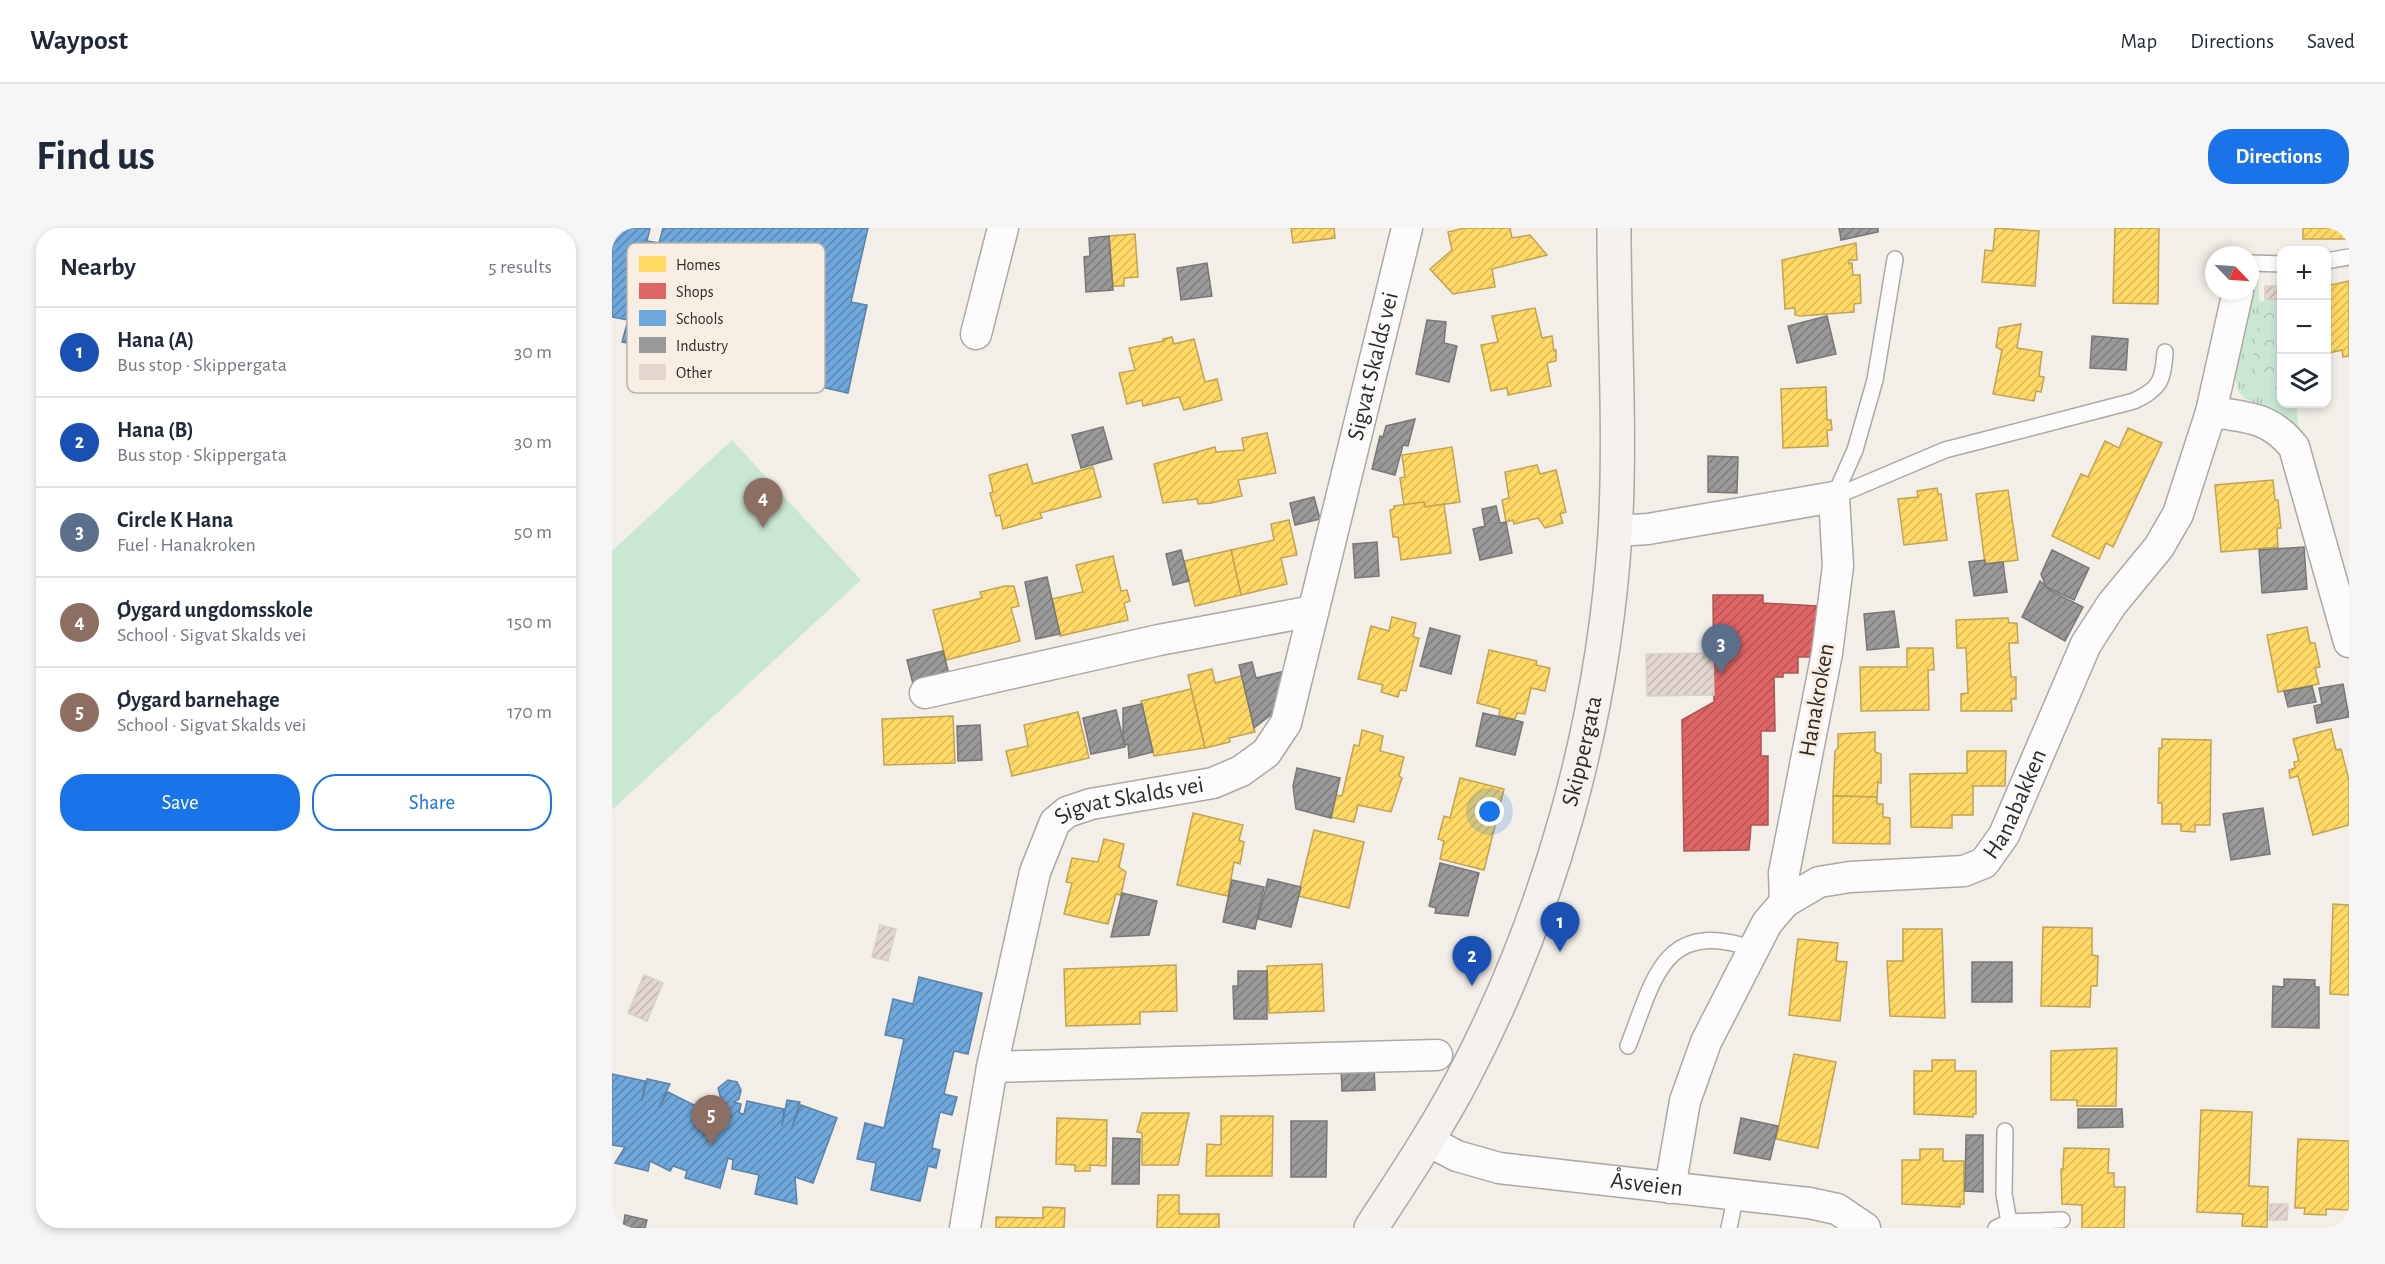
<!DOCTYPE html>
<meta charset="utf-8">
<style>
:root{--surface:#fff;--page:#f6f6f7;--text:#1f2937;--muted:#747a83;--line:#e0e1e3;--accent:#1a73e8}
body{margin:0;font-family:"Alegreya Sans",sans-serif;background:var(--page);color:var(--text)}
.controls{position:absolute;right:18px;top:18px;display:grid;overflow:hidden;border-radius:12px;box-shadow:0 3px 9px #0003}
.controls button{width:54px;height:54px;display:grid;place-items:center;padding:0;border:0;border-bottom:2px solid var(--line);background:var(--surface);color:var(--text);font:30px sans-serif}
.compass{position:absolute;left:1593px;top:18px;width:54px;height:54px;border-radius:50%;background:var(--surface);box-shadow:0 3px 9px #0003;rotate:115deg}
.you{position:absolute;left:878px;top:584px;width:21px;height:21px;margin:-15px;border:4px solid #fff;border-radius:50%;background:#1a73e8;box-shadow:0 0 0 9px #1a73e833}
.badge{display:grid;place-items:center;width:39px;height:39px;border-radius:50%;background:var(--accent);color:#fff;font-size:20px;font-weight:700}
.pin{position:absolute;translate:-50% -50px;filter:drop-shadow(0 2px 3px #0008)}
.pin::after{content:'';position:absolute;top:32px;width:21px;height:18px;background:inherit;clip-path:polygon(0 0,100% 0,50% 100%)}
.list{margin:0;padding:0;list-style:none}
h2{display:flex;justify-content:space-between;align-items:center;height:78px;margin:0;padding:0 24px;font-size:26px}
h2 small{font-size:20px;font-weight:400;color:var(--muted)}
.list li{display:grid;grid-template-columns:39px 1fr auto;gap:18px;align-items:center;box-sizing:border-box;height:90px;padding:0 24px;border-top:2px solid var(--line)}
.list b{display:block;font-size:22px;white-space:nowrap}
.list p{margin:0;font-size:20px;white-space:nowrap;color:var(--muted)}
.list em{font-size:20px;font-style:normal;color:var(--muted)}
.actions{display:flex;gap:12px;padding:18px 24px}
.actions a{flex:1;padding:14px 0;border:2px solid var(--accent);border-radius:24px;text-align:center;font-size:21px;color:var(--accent)}
.actions .main{background:var(--accent);color:#fff}
.icon{flex:none;width:33px;height:33px;fill:none;stroke:currentColor;stroke-width:2;stroke-linecap:round;stroke-linejoin:round}
.map{position:relative;flex:none;width:1737px;height:1000px;overflow:hidden;border-radius:24px}
header{display:flex;align-items:center;gap:36px;box-sizing:border-box;height:84px;padding:0 30px;background:var(--surface);border-bottom:2px solid var(--line)}
header strong{font-size:28px}
nav{display:flex;gap:33px;margin-inline-start:auto;font-size:21px}
.intro{display:flex;align-items:center;justify-content:space-between;box-sizing:border-box;height:144px;padding:0 36px}
h1{margin:0;font-size:42px}
.button{padding:15px 27px;border-radius:24px;background:var(--accent);color:#fff;font-size:21px;font-weight:700}
main{display:flex;gap:36px;padding:0 36px}
aside{flex:1;background:var(--surface);border-radius:24px;box-shadow:0 3px 9px #0003}
.map>svg:first-child{display:block}
.grass{fill:url(#grass-tufts)}
.park{fill:url(#park-crowns)}
.garden{fill:#cae7d4}
.homes{fill:url(#homes-hatch);stroke:#c0a453;stroke-width:1.5}
.shops{fill:url(#shops-hatch);stroke:#ab5453;stroke-width:1.5}
.schools{fill:url(#schools-hatch);stroke:#5c82a5;stroke-width:1.5}
.industry{fill:url(#industry-hatch);stroke:#797876;stroke-width:1.5}
.building{fill:url(#building-hatch);stroke:#d6d1cd;stroke-width:1.5}
.lines{fill:none;stroke-linecap:round;stroke-linejoin:round}
.service-casing{stroke:#aca8a3;stroke-width:18}
.minor-casing{stroke:#aca8a3;stroke-width:33}
.secondary-casing{stroke:#aca8a3;stroke-width:36}
.service{stroke:#fdfcfc;stroke-width:15}
.minor{stroke:#fdfcfc;stroke-width:30}
.secondary{stroke:#f4f1ee;stroke-width:33}
.labels{text-anchor:middle;dominant-baseline:central;stroke-width:6;stroke-linejoin:round;paint-order:stroke}
.street-label{font-size:24px;fill:#2e2a26;stroke:#f9eee3}
.key{fill:#f9eee3;stroke:#bcb3aa;stroke-width:1.5}
.key-label{font-size:16px;fill:#2e2a26}
</style>
<header>
<strong>Waypost</strong>
<nav><a>Map</a><a>Directions</a><a>Saved</a></nav>
</header>
<div class="intro"><h1>Find us</h1><a class="button">Directions</a></div>
<main>
<aside>
<h2>Nearby<small>5 results</small></h2>
<ul class="list">
<li><span class="badge" style="background:#1a4fb4">1</span><div><b>Hana (A)</b><p>Bus stop · Skippergata</p></div><em>30 m</em></li>
<li><span class="badge" style="background:#1a4fb4">2</span><div><b>Hana (B)</b><p>Bus stop · Skippergata</p></div><em>30 m</em></li>
<li><span class="badge" style="background:#5c6f8a">3</span><div><b>Circle K Hana</b><p>Fuel · Hanakroken</p></div><em>50 m</em></li>
<li><span class="badge" style="background:#8d6e63">4</span><div><b>Øygard ungdomsskole</b><p>School · Sigvat Skalds vei</p></div><em>150 m</em></li>
<li><span class="badge" style="background:#8d6e63">5</span><div><b>Øygard barnehage</b><p>School · Sigvat Skalds vei</p></div><em>170 m</em></li>
</ul>
<div class="actions"><a class="main">Save</a><a>Share</a></div>
</aside>
<div class="map">
<svg width="1737" height="1000" viewBox="0 0 1737 1000">
<defs>
<pattern id="grass-tufts" width="24" height="20" patternUnits="userSpaceOnUse" patternTransform="scale(1.5)"><rect width="24" height="20" fill="#cae7d4"/><path d="M3 7l-1-3M5 7V3M7 7l1-3M15 17l-1-3M17 17v-4M19 17l1-3" fill="none" stroke="#aec6b6"/></pattern>
<pattern id="park-crowns" width="20" height="18" patternUnits="userSpaceOnUse" patternTransform="scale(1.5)"><rect width="20" height="18" fill="#cae7d4"/><path d="M2 6a3 3 0 1 1 6 0M12 15a3 3 0 1 1 6 0" fill="none" stroke="#aec6b6"/></pattern>
<pattern id="homes-hatch" width="6" height="6" patternUnits="userSpaceOnUse" patternTransform="scale(1.5)"><rect width="6" height="6" fill="#ffd966"/><path d="M-1 1l2-2M0 6l6-6M5 7l2-2" fill="none" stroke="#dbba58"/></pattern>
<pattern id="shops-hatch" width="6" height="6" patternUnits="userSpaceOnUse" patternTransform="scale(1.5)"><rect width="6" height="6" fill="#e06666"/><path d="M-1 1l2-2M0 6l6-6M5 7l2-2" fill="none" stroke="#b65454"/></pattern>
<pattern id="schools-hatch" width="6" height="6" patternUnits="userSpaceOnUse" patternTransform="scale(1.5)"><rect width="6" height="6" fill="#6fa8dc"/><path d="M-1 1l2-2M0 6l6-6M5 7l2-2" fill="none" stroke="#5c89b2"/></pattern>
<pattern id="industry-hatch" width="6" height="6" patternUnits="userSpaceOnUse" patternTransform="scale(1.5)"><rect width="6" height="6" fill="#999"/><path d="M-1 1l2-2M0 6l6-6M5 7l2-2" fill="none" stroke="#7d7d7d"/></pattern>
<pattern id="building-hatch" width="6" height="6" patternUnits="userSpaceOnUse" patternTransform="scale(1.5)"><rect width="6" height="6" fill="#e2d6cf"/><path d="M-1 1l2-2M0 6l6-6M5 7l2-2" fill="none" stroke="#c2b8b2"/></pattern>
</defs>
<rect width="100%" height="100%" fill="#f4eee8"/>
<!-- grass -->
<path class="grass" d="M1646,46l2,36 -7,51 26,25 2,-3 1,21h14l3,28 -12,-13 -41,-20 -7,-7 -10,-35 21,-66v-10z"/>
<!-- park -->
<path class="park" d="M1669,72v83l-9,7 -16,-12 -3,-17 7,-60z"/>
<!-- garden -->
<path class="garden" d="M120,212l129,140 -249,230v-259z"/>
<!-- homes -->
<g class="homes">
<path d="M679,0h43l1,10 -42,5z"/>
<path d="M853,0h45l2,10 18,-3 17,20 -55,14 3,18 -42,7 -23,-25 22,-19 -4,-18z"/>
<path d="M1383,0l44,3 -4,55 -53,-4 3,-32 8,1z"/>
<path d="M1503,0h44l-1,76 -45,-1z"/>
<rect x="1691" y="0" width="46" height="11"/>
<path d="M523,6l3,43 -14,1v8h-11l-4,-50z"/>
<path d="M1244,15l1,17h-8v4l3,-1 1,12h7l1,28 -7,1v8l-54,4 -5,-1v-7l-10,1 -3,-49z"/>
<path d="M1737,53v75l-6,1 -1,-7 -13,3 -3,-67z"/>
<path d="M923,80l7,30 10,-2 2,15 2,-1v11l-9,2 4,23 -43,9 -1,-7 -16,3 -10,-46 17,-3 -6,-26z"/>
<path d="M1409,96l-4,24 25,4 -3,24 5,1 -3,15 -5,-1 -2,10 -41,-7 9,-44 -6,-3 3,-19z"/>
<path d="M560,109l2,7 20,-5 11,43 12,-3 5,21 -38,10 -5,-13 -36,9 -1,-6 -15,4 -8,-31 16,-3 -6,-22 35,-7 -1,-2z"/>
<path d="M1214,159l1,33h4l1,10h-5l1,16 -45,2 -2,-59z"/>
<path d="M1516,200l34,15 -49,104 -7,-4 -7,16 -47,-23 29,-62 7,3 17,-36 14,7z"/>
<path d="M655,205l9,40 -38,7 4,16 -31,7 -13,1 -1,-5 -34,4 -9,-39 61,-17 1,5 28,-2 -2,-12z"/>
<path d="M840,219l8,55 -35,5 -1,-5 -20,3 -4,-27 5,-1 -3,-22z"/>
<path d="M415,236l6,20 60,-17 8,30 -61,16 2,5 -39,11 -3,-14 -4,1 -6,-23 3,-1 -4,-17z"/>
<path d="M925,237l3,9 16,-4 10,42 -6,2 3,9 -18,5 -7,-10 -24,6 -1,-4 -7,2 -4,-22 7,-2 -4,-26z"/>
<path d="M1661,252l2,20h3l3,28h-4l1,19 -57,5 -6,-67z"/>
<path d="M1325,260l1,6h3l6,46 -43,5 -6,-46 20,-2 -1,-6z"/>
<path d="M1396,262l10,70 -33,4 -9,-70z"/>
<path d="M812,274l1,5 19,-3 7,49 -50,7 -3,-23h-5l-3,-27 4,-1v-3z"/>
<path d="M677,292l8,35 -16,3 6,26 -46,11 -10,-45 43,-10 -3,-16z"/>
<path d="M619,322l10,45 -46,11 -11,-45z"/>
<path d="M501,328l8,35 6,-1 3,11 -6,2 4,17 -68,16 -8,-37 31,-7 -7,-27z"/>
<path d="M393,358h9l5,20 -8,2 9,33 -74,19 -13,-50 49,-12 -2,-6z"/>
<path d="M780,389l24,6 -3,14 6,1 -13,53 -6,-1 -2,7 -17,-5 2,-7 -25,-6 13,-53 18,5z"/>
<path d="M1396,390l1,5h8l1,20h-9l2,34h5v22h-5l1,12h-51v-17l7,-1 -2,-45h-9l-1,-28z"/>
<path d="M1695,399l3,16h5l5,24 -5,1 4,16 -41,8 -11,-57z"/>
<path d="M1295,420h26l1,22h-6l1,40 -68,1 -1,-44h47z"/>
<path d="M877,422l48,11 -1,4 14,3 -5,23 -14,-3 -6,26 -8,-1 -2,6 -16,-3 1,-7 -23,-6z"/>
<path d="M600,441l3,14 27,-7 13,56 -26,6 1,4 -25,6 -17,-73z"/>
<path d="M579,461l14,59 -51,8 -13,-55z"/>
<path d="M466,484l11,46 -77,18 -6,-25 22,-5 -4,-21z"/>
<path d="M341,488l2,47 -71,2 -2,-46z"/>
<path d="M1719,501l5,21 5,-1 8,31v45l-36,10 -15,-59 -8,2 -1,-8 6,-2 -1,-6 5,-1 -6,-22z"/>
<path d="M750,502l21,6 -3,15 24,6 -5,19 3,2 -11,34 -33,-7 -4,17 -24,-5 6,-22 6,1 12,-51 5,1z"/>
<path d="M1263,504v20l6,2v29l-3,-1 -1,15 -44,-1 2,-45 3,-3v-14z"/>
<path d="M1550,511l49,1 -1,85h-15v7l-14,-1v-7h-19v-21h-4l1,-55h3z"/>
<path d="M1355,523h39l-1,35h-32v29h-21v13l-41,-1 -1,-53 57,-1z"/>
<path d="M848,550l44,11 -20,81 -44,-11 4,-18 -6,-2 6,-23 6,2z"/>
<path d="M1221,568l44,1v7h6v13l7,1v26l-57,-1z"/>
<path d="M581,585l50,12 -4,15 5,2 -4,22 -6,-2 -6,34 -51,-11z"/>
<path d="M702,602l50,12 -15,66 -51,-12z"/>
<path d="M492,611l20,5 -5,23 7,5 -5,23 -5,-1 -8,30 -44,-10 8,-31 -6,-1 6,-24 26,4z"/>
<path d="M1721,676l16,1v90l-19,-1z"/>
<path d="M1431,699l49,1v27l6,1 -1,30h-6l-1,21 -49,-1z"/>
<path d="M1291,701h39l3,89 -55,-2 -3,-55h16z"/>
<path d="M1186,711l40,4 -2,18 11,1 -7,59 -51,-6z"/>
<path d="M710,736l2,47 -55,2 -2,-47z"/>
<path d="M564,737l1,46 -37,1v12l-74,2 -2,-57z"/>
<path d="M1505,820l-1,58h-39v-6h-26v-49z"/>
<path d="M1182,826l42,8 -18,86 -42,-9z"/>
<path d="M1320,832h23v11h21v43h-3v3l-59,-3v-43h18z"/>
<path d="M1589,882l51,2 -3,74 19,1 -1,40 -25,-1 1,-12 -46,-2z"/>
<path d="M530,885h47l-11,52h-36v-32l-5,-1z"/>
<path d="M609,888h52l-1,60h-66l1,-32 14,1z"/>
<path d="M445,890l50,2 -1,46 -16,-1v6h-15v-6l-19,-1z"/>
<path d="M1686,911l51,2v69l-23,-1v6l-22,-1 1,-6h-10z"/>
<path d="M1452,920l45,1 -1,24h6v14h11l-1,41h-42v-23l-20,-1 -1,-35h2z"/>
<path d="M1308,921h23v12h21v43h-4v3l-58,-3v-44h18z"/>
<path d="M546,967h21v19h40v14h-62z"/>
<path d="M431,979l22,1 -1,20h-68v-11l47,1z"/>
</g>
<!-- shops -->
<path class="shops" d="M1101,367h50v8l54,3v51h-19v16h-15v4h-9l1,54h-14v25h7v69h-17l-2,25 -65,1 -2,-131 32,-18z"/>
<!-- schools -->
<g class="schools">
<path d="M0,0h38l-3,13 12,2 4,-15h205l-17,74 16,3 -19,88 -226,-51 6,-22 -16,-3z"/>
<path d="M307,749l63,16 -14,61 -14,-3 -10,43 13,3 -5,18 -12,-3 -8,36 8,2 -4,18 -8,-2 -8,35 -49,-11 5,-27 -19,-4 8,-36 19,5 20,-89 -19,-4 8,-36 20,5z"/>
<path d="M0,846l33,7 -3,20 5,-22 23,5 -11,23 9,-15 34,17 -6,11 5,2 7,-26 13,3 -3,-11 10,-8 9,2 4,8 -2,9 -5,3 7,2 -2,9 5,1 3,-13 37,8 -2,17 5,-26 13,2 -8,25 9,-22 36,13 -24,65 -18,-6 2,27 -42,-10 4,-19 -27,-6 1,-9 -5,-2 -8,30 -35,-10 2,-7 -14,-5 -3,5 -20,-10 -2,10 -33,-8 10,-16 -13,-2z"/>
</g>
<!-- industry -->
<g class="industry">
<path d="M1227,0h39v4l-37,8z"/>
<path d="M497,8l4,54 -27,2 -2,-35 6,-1 -1,-18z"/>
<path d="M595,35l5,33 -31,4 -4,-32z"/>
<path d="M1215,88l9,38 -39,9 -9,-37z"/>
<path d="M815,92l19,2 -2,21 13,3 -8,36 -33,-8z"/>
<path d="M1480,108l36,3 -2,31 -36,-2z"/>
<path d="M803,191l-7,27 -5,-1 -8,30 -23,-6 8,-33 3,1 3,-11z"/>
<path d="M491,199l9,32 -31,9 -9,-33z"/>
<path d="M1096,228l30,1 -1,36 -29,-1z"/>
<path d="M702,269l6,22 -25,6 -5,-22z"/>
<path d="M884,278l4,17 6,-1 6,31 -32,7 -7,-31 12,-3 -3,-17z"/>
<path d="M765,314l2,34 -24,2 -2,-34z"/>
<path d="M1692,319l3,42 -45,4 -3,-43z"/>
<path d="M569,322l8,31 -16,4 -7,-31z"/>
<path d="M1440,322l37,18 -15,32 -28,-13 -5,-13z"/>
<path d="M1373,332v4l18,-2 4,30 -33,4 -5,-34z"/>
<path d="M435,349l13,57 -24,5 -11,-57z"/>
<path d="M1428,353l11,10 32,16 -18,34 -43,-24z"/>
<path d="M1282,383l5,36 -32,3 -3,-36z"/>
<path d="M818,400l30,8 -9,38 -31,-8z"/>
<path d="M331,423l7,27 -36,10 -7,-28z"/>
<path d="M640,434l4,16 29,-7 -9,40 -22,17 -15,-63z"/>
<path d="M1731,456l6,33 -32,6 -3,-17 8,-2 -3,-16z"/>
<path d="M1700,458l4,16 -28,5 -4,-16z"/>
<path d="M530,476l11,48 -24,6 -1,-14 -3,1 -2,-7v-30z"/>
<path d="M504,482l9,37 -34,7 -8,-36z"/>
<path d="M871,485l40,9 -8,33 -39,-9z"/>
<path d="M368,497l2,35 -24,1 -1,-35z"/>
<path d="M685,540l43,10 -9,40 -35,-9 -3,-23z"/>
<path d="M1651,580l7,46 -39,6 -8,-46z"/>
<path d="M828,635l39,10 -11,43 -33,-3 1,-5 -7,-2z"/>
<path d="M656,651l33,8 -10,40 -33,-8z"/>
<path d="M620,652l32,7 -9,42 -32,-7z"/>
<path d="M510,665l35,8 -8,34 -38,2z"/>
<rect x="1360" y="734" width="40" height="40"/>
<path d="M626,743h29v48h-33l-1,-33h5z"/>
<path d="M1672,751l31,1v7h4v41l-47,-1 1,-41 11,1z"/>
<path d="M762,838l1,24 -33,1 -1,-24z"/>
<path d="M1466,881h44l1,18 -45,1z"/>
<path d="M1129,890l37,8 -8,34 -36,-7z"/>
<path d="M679,893h36l-1,56h-35z"/>
<path d="M1354,907h17v57l-18,-1z"/>
<path d="M501,910l27,1 -1,45h-27z"/>
<path d="M13,987l22,5 -2,8h-22z"/>
</g>
<!-- building -->
<g class="building">
<rect x="1653" y="58" width="17" height="14"/>
<path d="M1101,425l1,42 -67,1 -1,-42z"/>
<path d="M268,697l16,4 -8,32 -16,-4z"/>
<path d="M32,747l19,8 -16,38 -19,-8z"/>
<path d="M1658,976h18l-1,16h-18z"/>
</g>
<g class="lines">
<!-- service casing -->
<g class="service-casing">
<g id="service">
<path d="M1714,33l23,-4"/>
<path d="M1638,35l32,1"/>
<path d="M1222,269l111,-47 189,-49c26,-12 29,-20 31,-49"/>
<path d="M1222,269l21,-47 20,-70 20,-121"/>
<path d="M1016,818c27,-69 35,-128 126,-97"/>
<path d="M1393,903l-1,63 5,28"/>
<path d="M1117,1000l7,-34"/>
<path d="M1384,1000l13,-6 53,-2"/>
</g>
</g>
<!-- minor casing -->
<g class="minor-casing">
<g id="minor">
<path d="M364,106l27,-106"/>
<path d="M1599,184c36,5 59,5 83,35l55,195"/>
<path d="M1003,303l33,-2 186,-32 4,69 -11,87 -43,220 1,29"/>
<path d="M313,465l234,-53 154,-29"/>
<path d="M380,839l445,-12"/>
<path id="s1" d="M816,913l29,15 42,12 310,35 28,6 28,19"/>
<path id="s2" d="M1058,960l15,-87 21,-59 61,-119 18,-21 34,-20 31,-5 114,-6 20,-8 20,-28 82,-191 26,-40 47,-57 19,-33 33,-102 27,-121"/>
<path id="s3" d="M353,1000l27,-161 43,-195 20,-50 12,-10 24,-8 122,-21 28,-12 25,-18 20,-30 121,-495"/>
</g>
</g>
<!-- secondary casing -->
<g class="secondary-casing">
<g id="secondary">
<path id="s4" d="M759,1000c32,-49 64,-97 91,-148 88,-167 141,-358 153,-546 6,-101 -1,-204 -1,-306"/>
</g>
</g>
<!-- service -->
<use href="#service" class="service"/>
<!-- minor -->
<use href="#minor" class="minor"/>
<!-- secondary -->
<use href="#secondary" class="secondary"/>
</g>
<g class="labels">
<!-- street labels -->
<g class="street-label">
<text stroke="none"><textPath href="#s3" startOffset="1046">Sigvat Skalds vei</textPath></text>
<text transform="translate(1205 472) rotate(-80)">Hanakroken</text>
<text stroke="none"><textPath href="#s4" startOffset="525">Skippergata</textPath></text>
<text stroke="none"><textPath href="#s2" startOffset="586">Hanabakken</textPath></text>
<text stroke="none"><textPath href="#s3" startOffset="496">Sigvat Skalds vei</textPath></text>
<text stroke="none"><textPath href="#s1" startOffset="225">Åsveien</textPath></text>
</g>
</g>
<!-- legend -->
<rect x="15" y="15" width="198" height="150" rx="9" class="key"/>
<rect x="27" y="28" width="27" height="16" fill="#ffd966"/>
<rect x="27" y="55" width="27" height="16" fill="#e06666"/>
<rect x="27" y="82" width="27" height="16" fill="#6fa8dc"/>
<rect x="27" y="109" width="27" height="16" fill="#999"/>
<rect x="27" y="136" width="27" height="16" fill="#e2d6cf"/>
<g class="key-label">
<text x="64" y="42">Homes</text>
<text x="64" y="69">Shops</text>
<text x="64" y="96">Schools</text>
<text x="64" y="123">Industry</text>
<text x="64" y="150">Other</text>
</g>
</svg>
<div class="controls">
<button>+</button>
<button>−</button>
<button><svg class="icon" aria-label="layers" viewBox="0 0 24 24"><path d="M12 4l9 5-9 5-9-5zM3 14l9 5 9-5"/></svg></button>
</div>
<svg class="compass" viewBox="-18 -18 36 36"><path d="M0-13l5 13h-10z" fill="#e53935"/><path d="M0 13l5-13h-10z" fill="#747a83"/></svg>
<div class="you"></div>
<div class="pin badge" style="left:948px;top:724px;background:#1a4fb4">1</div>
<div class="pin badge" style="left:860px;top:758px;background:#1a4fb4">2</div>
<div class="pin badge" style="left:1109px;top:446px;background:#5c6f8a">3</div>
<div class="pin badge" style="left:151px;top:300px;background:#8d6e63">4</div>
<div class="pin badge" style="left:99px;top:917px;background:#8d6e63">5</div>
</div>
</main>
